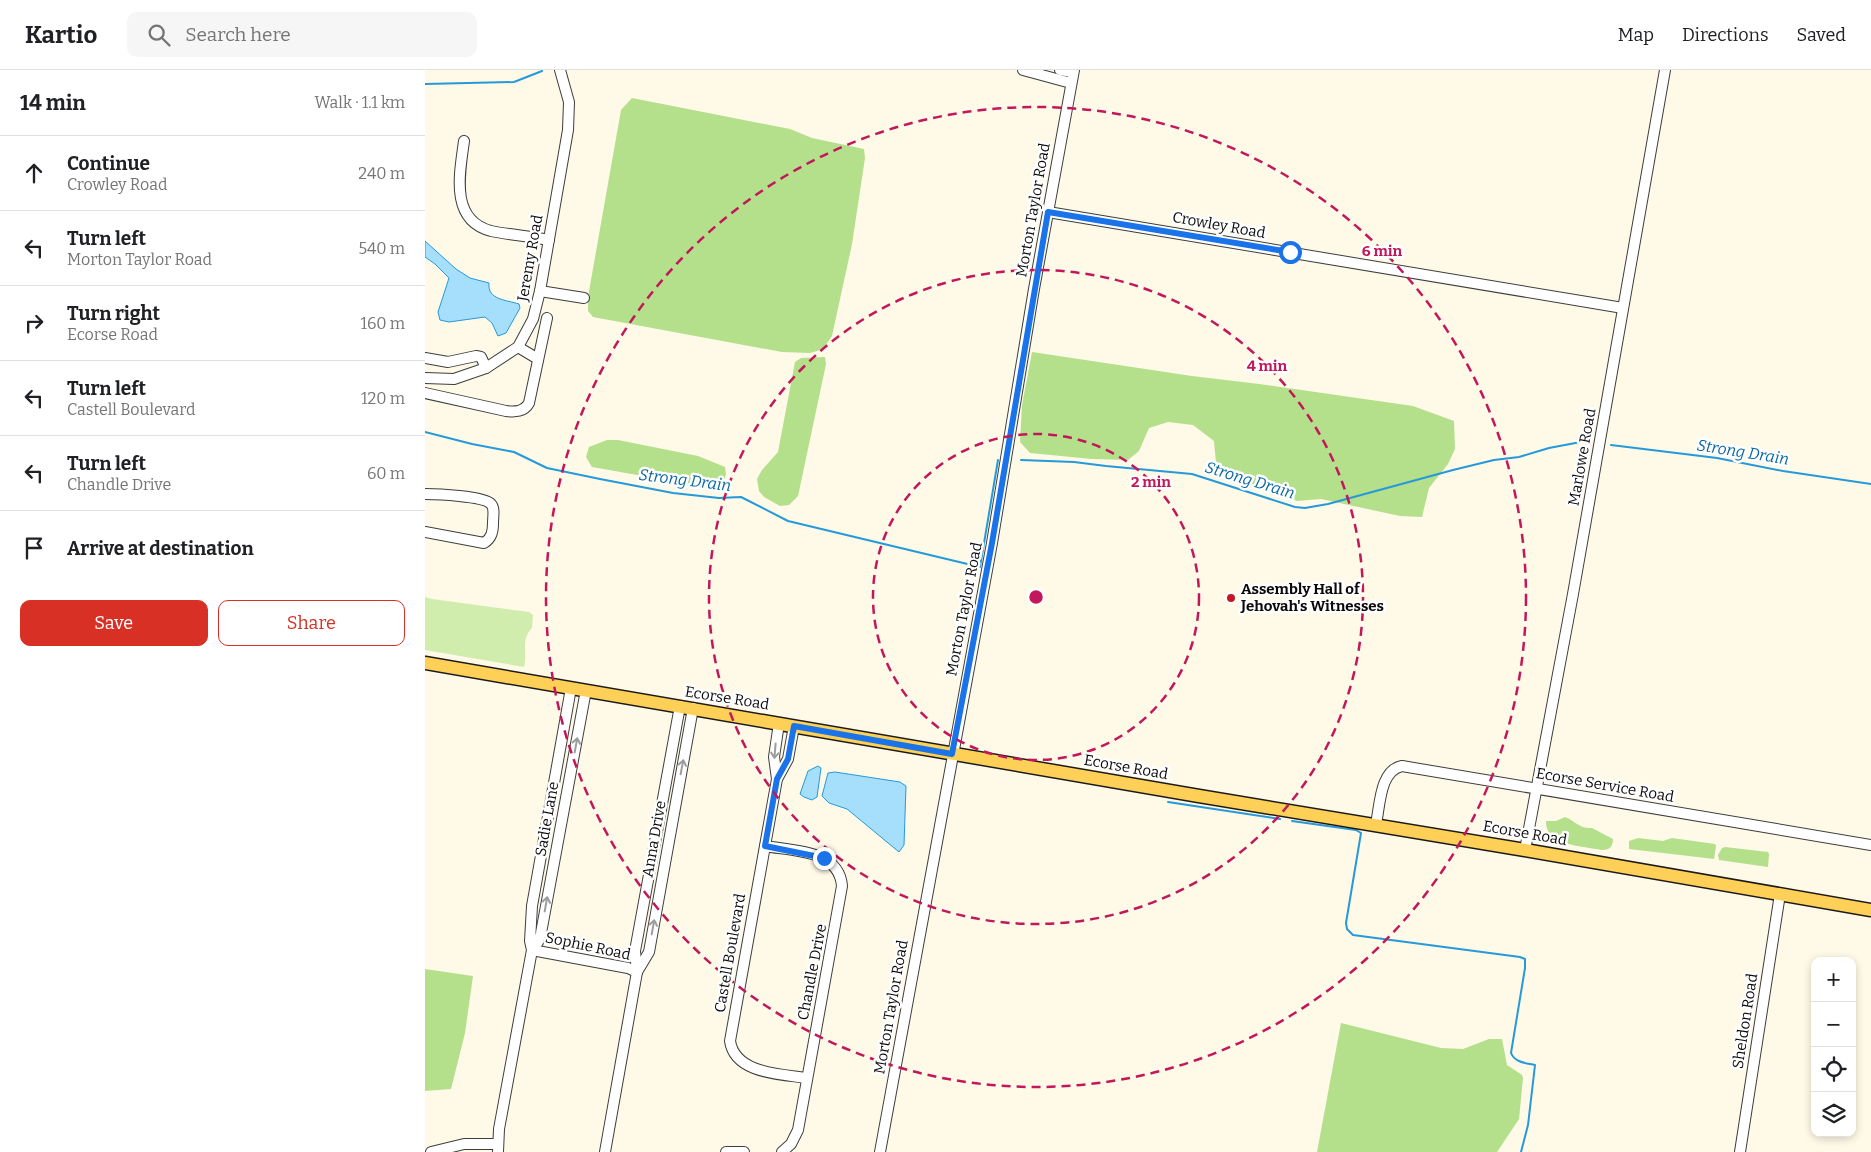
<!DOCTYPE html>
<meta charset="utf-8">
<style>
:root{--surface:#fff;--page:#f6f6f6;--text:#202124;--muted:#757577;--line:#e0e0e0;--accent:#d93025}
body{margin:0;font-family:Bitter,serif;background:var(--page);color:var(--text)}
.controls{position:absolute;right:15px;bottom:15px;display:grid;overflow:hidden;border-radius:10px;box-shadow:0 2px 8px #0003}
.controls button{width:45px;height:45px;display:grid;place-items:center;padding:0;border:0;border-bottom:1px solid var(--line);background:var(--surface);color:var(--text);font:25px sans-serif}
.stop{position:absolute;width:15px;height:15px;margin:-11px;border:4px solid #1a73e8;border-radius:50%;background:#fff}
.stop.end{background:#1a73e8;border-color:#fff;box-shadow:0 1px 5px #0008}
.list{margin:0;padding:0;list-style:none}
h2{display:flex;justify-content:space-between;align-items:center;height:65px;margin:0;padding:0 20px;font-size:21px}
h2 small{font-size:16px;font-weight:400;color:var(--muted)}
.list li{display:grid;grid-template-columns:32px 1fr auto;gap:15px;align-items:center;box-sizing:border-box;height:75px;padding:0 20px;border-top:1px solid var(--line)}
.list b{display:block;font-size:19px;white-space:nowrap}
.list p{margin:0;font-size:16px;white-space:nowrap;color:var(--muted)}
.list em{font-size:16px;font-style:normal;color:var(--muted)}
.actions{display:flex;gap:10px;padding:15px 20px}
.actions a{flex:1;padding:11px 0;border:1px solid var(--accent);border-radius:10px;text-align:center;font-size:18px;color:var(--accent)}
.actions .main{background:var(--accent);color:#fff}
.icon{flex:none;width:28px;height:28px;fill:none;stroke:currentColor;stroke-width:2;stroke-linecap:round;stroke-linejoin:round}
.map{position:relative;flex:none;width:1446px;height:1082px;overflow:hidden}
header{display:flex;align-items:center;gap:30px;box-sizing:border-box;height:70px;padding:0 25px;background:var(--surface);border-bottom:1px solid var(--line)}
header strong{font-size:24px}
nav{display:flex;gap:28px;margin-inline-start:auto;font-size:18px}
.search{width:350px;height:45px;background:var(--page);display:flex;align-items:center;gap:12px;box-sizing:border-box;padding:0 18px;border-radius:10px;color:var(--muted);font-size:19px}
main{display:flex}
aside{flex:1;background:var(--surface)}
.map>svg:first-child{display:block}
.green{fill:#d0edad}
.forest{fill:#b4df8b}
.water{fill:#a5dffc;stroke:#2599da}
.lines{fill:none;stroke-linecap:round;stroke-linejoin:round}
.stream{stroke:#2599da;stroke-width:2}
.minor-casing{stroke:#3d3d3d;stroke-width:12}
.major-casing{stroke:#1b1b1b;stroke-width:15}
.minor{stroke:#fff;stroke-width:10}
.major{stroke:#ffd057;stroke-width:12}
.oneway{stroke:#9d9d9d}
.route{stroke:#1a73e8;stroke-width:6}
.ring{fill:none;stroke:#c2185b;stroke-width:2.5;stroke-dasharray:9 6}
.poi-dot{fill:#c61625;stroke:#fff;stroke-width:2}
.labels{text-anchor:middle;dominant-baseline:central;stroke-width:5;stroke-linejoin:round;paint-order:stroke}
.street-label{font-size:15px;fill:#0a0a0a;stroke:#fff}
.poi-label{font-size:15px;font-weight:bold;fill:#0a0a0a;stroke:#fff;text-anchor:start}
.water-label{font-size:16px;font-style:italic;fill:#0967a5;stroke:#fff}
.centre{fill:#c2185b;stroke:#fff;stroke-width:2.5}
.ring-label{font-size:15px;text-anchor:middle;font-weight:bold;fill:#c2185b;stroke:#fff;stroke-width:5;stroke-linejoin:round;paint-order:stroke}
</style>
<header>
<strong>Kartio</strong>
<div class="search"><svg class="icon" aria-label="search" viewBox="0 0 24 24"><circle cx="10" cy="10" r="6"/><path d="M15 15l6 6"/></svg>Search here</div>
<nav><a>Map</a><a>Directions</a><a>Saved</a></nav>
</header>
<main>
<aside>
<h2>14 min<small>Walk · 1.1 km</small></h2>
<ul class="list">
<li><svg class="icon" aria-label="ahead" viewBox="0 0 24 24"><path d="M12 20V5M6 11l6-6 6 6"/></svg><div><b>Continue</b><p>Crowley Road</p></div><em>240 m</em></li>
<li><svg class="icon" aria-label="left" viewBox="0 0 24 24"><path d="M17 20v-9H6M10 6l-5 5 5 5"/></svg><div><b>Turn left</b><p>Morton Taylor Road</p></div><em>540 m</em></li>
<li><svg class="icon" aria-label="right" viewBox="0 0 24 24"><path d="M7 20v-9h11M14 6l5 5-5 5"/></svg><div><b>Turn right</b><p>Ecorse Road</p></div><em>160 m</em></li>
<li><svg class="icon" aria-label="left" viewBox="0 0 24 24"><path d="M17 20v-9H6M10 6l-5 5 5 5"/></svg><div><b>Turn left</b><p>Castell Boulevard</p></div><em>120 m</em></li>
<li><svg class="icon" aria-label="left" viewBox="0 0 24 24"><path d="M17 20v-9H6M10 6l-5 5 5 5"/></svg><div><b>Turn left</b><p>Chandle Drive</p></div><em>60 m</em></li>
<li><svg class="icon" aria-label="arrive" viewBox="0 0 24 24"><path d="M6 21V4h12l-3 4 3 4H6"/></svg><div><b>Arrive at destination</b></div></li>
</ul>
<div class="actions"><a class="main">Save</a><a>Share</a></div>
</aside>
<div class="map">
<svg width="1446" height="1082" viewBox="0 0 1446 1082">
<rect width="100%" height="100%" fill="#fff9e7"/>
<!-- green -->
<path class="green" d="M0,527l7,2 97,13 4,3 -1,13c-12,12 -4,25 -8,39l-99,-17z"/>
<!-- forest -->
<g class="forest">
<path d="M207,28l158,31 22,9 52,11 1,9 -13,86 -20,92 -9,13 -13,4 -28,-1 -189,-35 -5,-6v-14l33,-187z"/>
<path d="M607,282l160,24 67,8 154,22 41,15 1,28 -7,15 -19,24 -7,29 -22,-1 -79,-17 -24,2 -77,-27 -4,-11 -2,-22 -21,-16 -25,-3 -19,6 -10,23 -11,9 -36,-1 -62,-6 -10,-11 2,-37z"/>
<path d="M400,287l1,7 -28,132 -9,9 -9,1 -16,-9 -5,-6 -2,-12 5,-9 16,-18 17,-90 6,-4z"/>
<path d="M182,370h11l80,16 27,11 1,7 -3,10 -18,3 -113,-20 -6,-10 3,-10z"/>
<path d="M1140,747c10,4 15,12 27,11l21,11c0,8 -4,11 -11,11 -19,-4 -57,-4 -56,-29h10z"/>
<path d="M1213,768l25,3 9,-3 43,6 1,2 -2,13 -85,-10v-8z"/>
<path d="M1300,777l43,5 1,2 -1,13 -49,-7 -1,-5 4,-7z"/>
<path d="M0,899l48,7 -8,57 -14,56 -26,2z"/>
<path d="M916,953l100,25 22,1 26,-10h13l5,26 15,10 1,3 -4,41 -22,33h-180z"/>
</g>
<!-- water -->
<g class="water">
<path d="M0,171l31,28 14,9 19,5c-2,17 18,17 30,21l1,4 -14,25 -8,3 -6,-13 -7,-6 -36,5 -9,-2 -2,-8 11,-34 -14,-14 -10,-7z"/>
<path d="M393,696l3,2 -4,29 -5,3 -8,-3 -4,-3 8,-23z"/>
<path d="M410,702l65,10 6,4 -2,59 -5,7 -52,-43 -18,-6 -7,-7 6,-23z"/>
</g>
<g class="lines">
<!-- stream -->
<g class="stream">
<path d="M0,14l89,-2 28,-11"/>
<path d="M0,362l47,12 42,8 33,16 53,11 73,14 46,5 22,-1 47,24 192,46 18,-107"/>
<path d="M1186,375l106,13 66,13 88,13"/>
<path d="M596,390l53,2 32,4 86,8 103,33 10,1 23,-4 125,-34 41,-10 25,-3 30,-9 37,-7"/>
<path d="M743,732l112,17"/>
<path d="M867,751l64,9 5,3 -15,90 1,6 6,6 167,22 5,2v9l-14,85c4,10 16,10 24,12l-7,60 -7,27"/>
</g>
<!-- minor casing -->
<g class="minor-casing">
<g id="minor">
<path d="M598,0l48,13"/>
<path d="M635,0l13,2"/>
<path d="M39,71c-4,31 -15,79 27,90 19,4 39,5 58,9"/>
<path d="M623,142l575,96"/>
<path d="M115,221l44,7"/>
<path d="M93,277l20,12"/>
<path d="M0,288l23,4 28,-6 5,1 5,11"/>
<path d="M0,308l29,1 32,-11 32,-21 15,-28 7,-28 28,-161 1,-28 -9,-32"/>
<path d="M0,323l81,18c9,1 18,1 23,-8l18,-85"/>
<path d="M0,424c11,0 59,2 66,10 4,4 2,13 2,19 0,8 -1,15 -9,20l-59,-11"/>
<path d="M369,656l-6,33 -11,20 -47,262c5,33 51,33 77,37"/>
<path d="M352,709l-3,-22 5,-34"/>
<path d="M951,754c4,-19 4,-54 26,-58l469,79"/>
<path d="M340,776c27,5 74,3 77,40l-44,244 -7,14 -9,8"/>
<path d="M1100,780l48,-256 92,-524"/>
<path d="M107,880l6,-8 3,-9 45,-243"/>
<path d="M107,880l96,18 9,4"/>
<path d="M212,902l12,-20 44,-244"/>
<path d="M6,1082l33,-8h34"/>
<path d="M73,1082l1,-23 33,-179 -2,-9 2,-35 39,-218"/>
<path d="M180,1082l32,-180 -2,-21 45,-245"/>
<path d="M301,1082h18"/>
<path d="M455,1082l112,-609 42,-254 40,-219"/>
<path d="M1315,1082l40,-258"/>
</g>
</g>
<!-- major casing -->
<g class="major-casing">
<path id="major" d="M0,593l774,133 326,54 346,60"/>
</g>
<!-- minor -->
<use href="#minor" class="minor"/>
<!-- major -->
<use href="#major" class="major"/>
</g>
<!-- one-way arrows -->
<defs><path id="oneway-shaft" d="M-6 0H5M1.5-3L5.5 0L1.5 3" fill="none" stroke-width="1.6" stroke-linecap="round" stroke-linejoin="round" transform="scale(1.25)"/></defs>
<g class="oneway">
<use href="#oneway-shaft" transform="translate(151 675) rotate(-80)"/>
<use href="#oneway-shaft" transform="translate(350 681) rotate(95)"/>
<use href="#oneway-shaft" transform="translate(257 697) rotate(-79)"/>
<use href="#oneway-shaft" transform="translate(121 834) rotate(-80)"/>
<use href="#oneway-shaft" transform="translate(228 857) rotate(-80)"/>
</g>
<g class="lines">
<!-- route -->
<path class="route" d="M399,788l-59,-12 12,-67 11,-20 6,-33 158,28 40,-211 56,-331 242,40"/>
</g>
<!-- distance rings -->
<g class="ring">
<circle cx="611" cy="527" r="163"/>
<circle cx="611" cy="527" r="327"/>
<circle cx="611" cy="527" r="490"/>
</g>
<!-- markers -->
<circle class="poi-dot" cx="806" cy="528" r="5"/>
<g class="labels">
<!-- street labels -->
<g class="street-label">
<text transform="translate(608 140) rotate(-80)">Morton Taylor Road</text>
<text transform="translate(794 155) rotate(10)">Crowley Road</text>
<text transform="translate(105 188) rotate(-80)">Jeremy Road</text>
<text transform="translate(1157 387) rotate(-80)">Marlowe Road</text>
<text transform="translate(539 539) rotate(-79)">Morton Taylor Road</text>
<text transform="translate(302 628) rotate(9)">Ecorse Road</text>
<text transform="translate(701 697) rotate(10)">Ecorse Road</text>
<text transform="translate(1180 715) rotate(10)">Ecorse Service Road</text>
<text transform="translate(122 749) rotate(-80)">Sadie Lane</text>
<text transform="translate(1100 763) rotate(10)">Ecorse Road</text>
<text transform="translate(229 769) rotate(-80)">Anna Drive</text>
<text transform="translate(163 876) rotate(12)">Sophie Road</text>
<text transform="translate(305 883) rotate(-80)">Castell Boulevard</text>
<text transform="translate(387 902) rotate(-79)">Chandle Drive</text>
<text transform="translate(466 937) rotate(-80)">Morton Taylor Road</text>
<text transform="translate(1320 951) rotate(-81)">Sheldon Road</text>
</g>
<!-- poi labels -->
<g class="poi-label">
<text x="816" y="519">Assembly Hall of<tspan x="816" dy="17">Jehovah's Witnesses</tspan></text>
</g>
<!-- water labels -->
<g class="water-label">
<text transform="translate(1318 382) rotate(9)">Strong Drain</text>
<text transform="translate(260 410) rotate(7)">Strong Drain</text>
<text transform="translate(825 410) rotate(17)">Strong Drain</text>
</g>
</g>
<circle cx="611" cy="527" r="8" class="centre"/>
<g class="ring-label">
<text x="957" y="186">6 min</text>
<text x="842" y="301">4 min</text>
<text x="726" y="417">2 min</text>
</g>
</svg>
<div class="controls">
<button>+</button>
<button>−</button>
<button><svg class="icon" aria-label="locate" viewBox="0 0 24 24"><circle cx="12" cy="12" r="6"/><path d="M12 2v4M12 18v4M2 12h4M18 12h4"/></svg></button>
<button><svg class="icon" aria-label="layers" viewBox="0 0 24 24"><path d="M12 4l9 5-9 5-9-5zM3 14l9 5 9-5"/></svg></button>
</div>
<div class="stop" style="left:865px;top:182px"></div>
<div class="stop end" style="left:399px;top:788px"></div>
</div>
</main>
